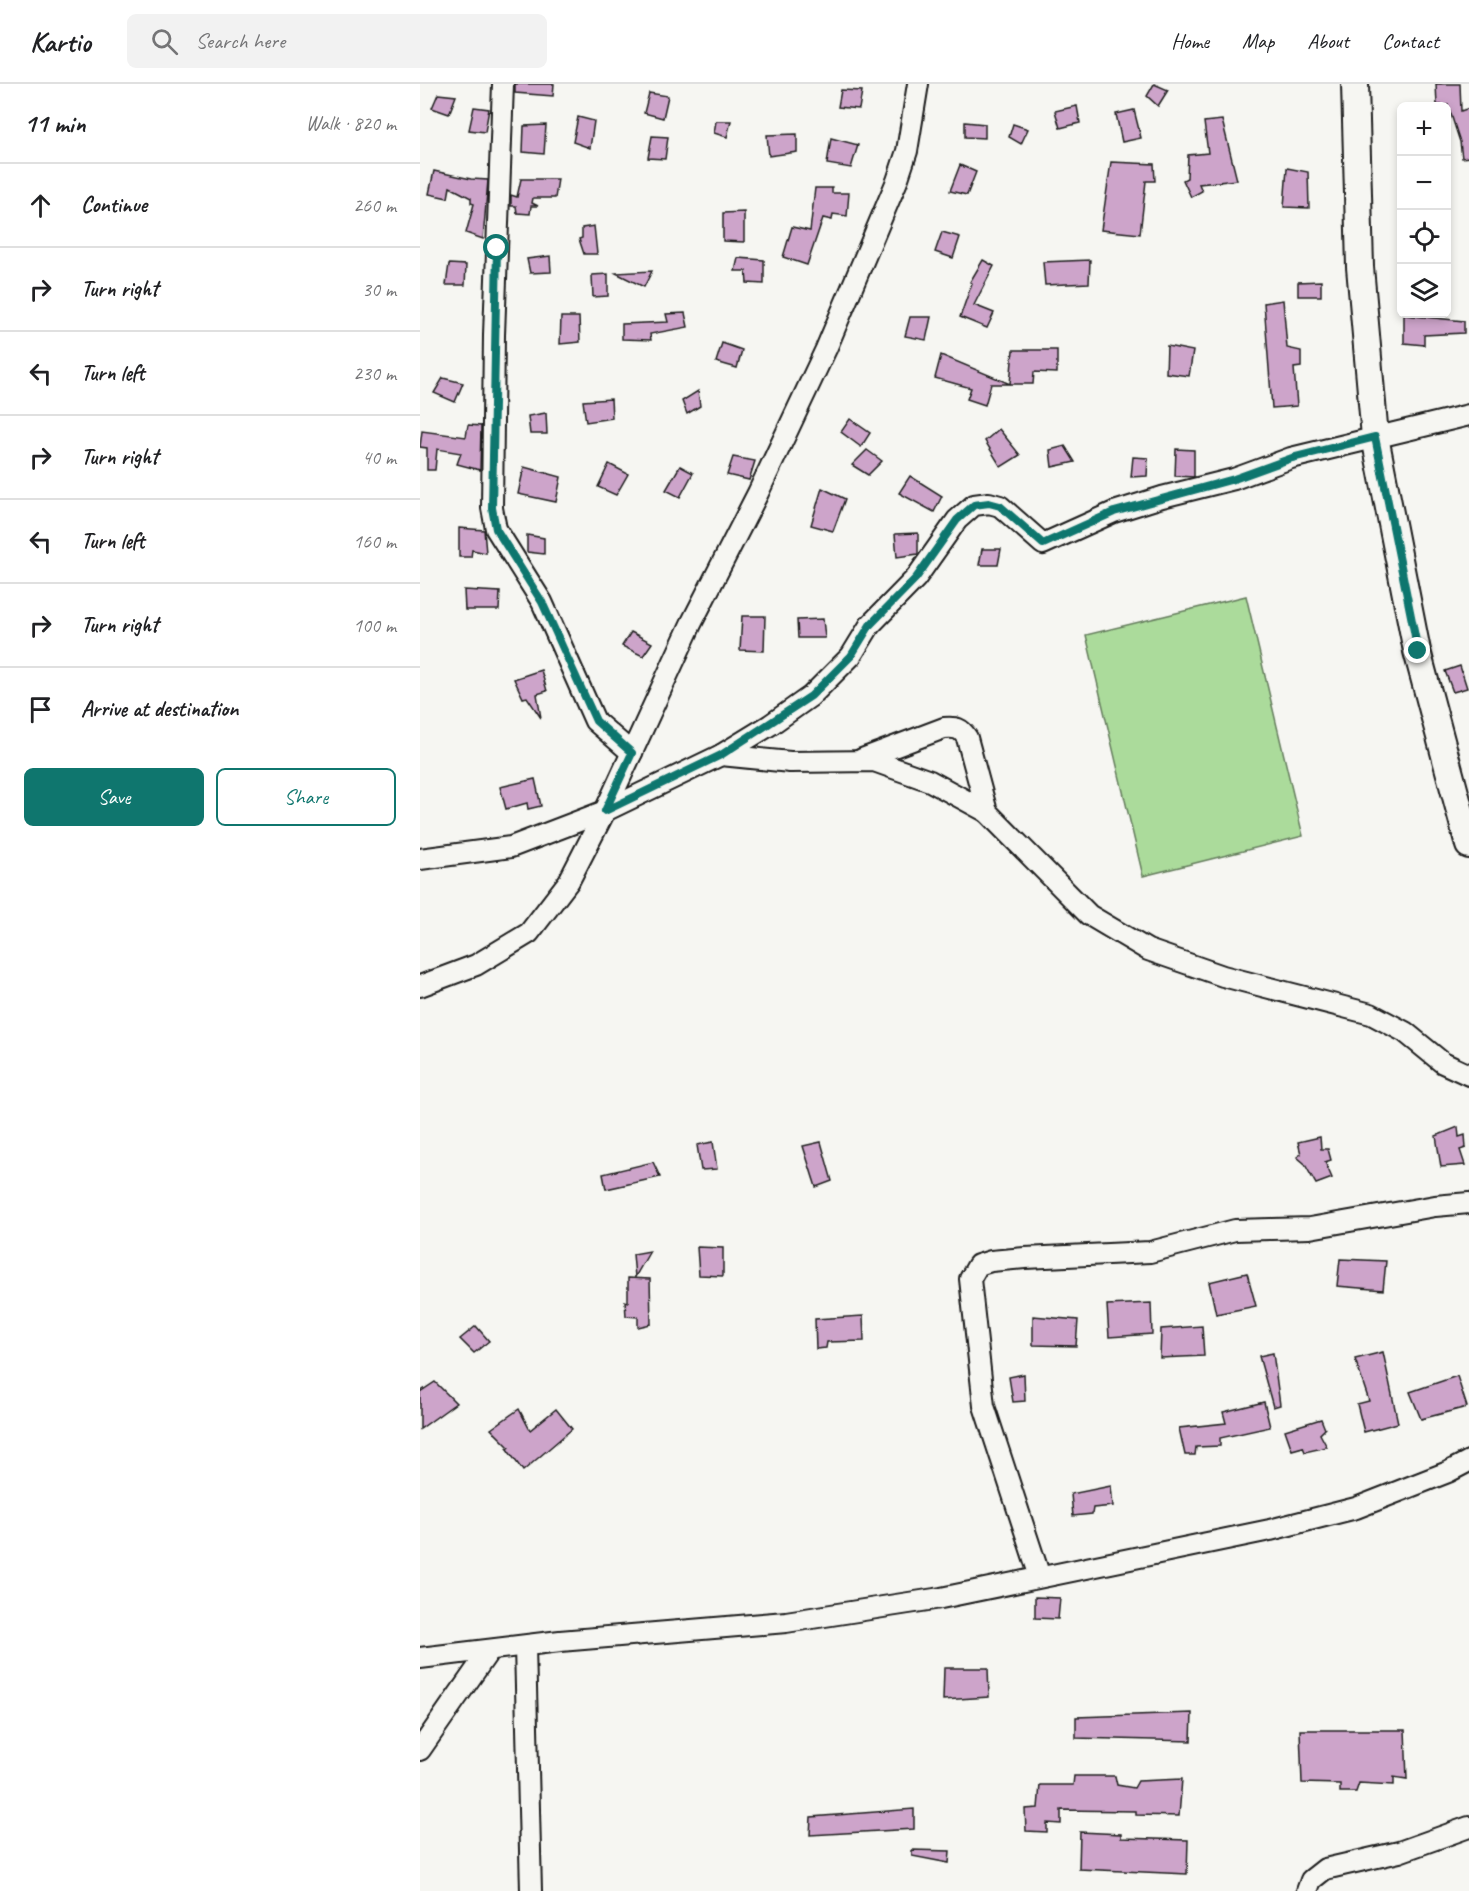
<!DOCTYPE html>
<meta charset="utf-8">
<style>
:root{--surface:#fff;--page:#f2f2f2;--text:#202124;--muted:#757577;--line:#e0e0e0;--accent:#0f766e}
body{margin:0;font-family:Caveat,sans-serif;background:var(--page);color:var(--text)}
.controls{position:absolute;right:18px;top:18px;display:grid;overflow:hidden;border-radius:9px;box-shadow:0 3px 9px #0003}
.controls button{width:54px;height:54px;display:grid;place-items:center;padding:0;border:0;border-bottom:2px solid var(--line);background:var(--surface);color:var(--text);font:30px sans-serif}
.stop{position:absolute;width:18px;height:18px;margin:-14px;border:4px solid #0f766e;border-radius:50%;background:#fff}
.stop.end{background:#0f766e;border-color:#fff;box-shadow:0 2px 6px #0008}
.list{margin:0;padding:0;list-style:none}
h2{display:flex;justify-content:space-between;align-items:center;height:78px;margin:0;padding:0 24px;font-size:26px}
h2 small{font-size:20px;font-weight:400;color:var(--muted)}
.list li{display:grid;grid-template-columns:39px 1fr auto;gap:18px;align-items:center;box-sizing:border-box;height:84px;padding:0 24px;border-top:2px solid var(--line)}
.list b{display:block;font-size:22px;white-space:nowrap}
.list em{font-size:20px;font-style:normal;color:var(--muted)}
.actions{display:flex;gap:12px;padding:18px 24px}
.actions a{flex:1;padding:14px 0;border:2px solid var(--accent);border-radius:9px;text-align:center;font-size:21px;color:var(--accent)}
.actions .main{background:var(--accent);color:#fff}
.icon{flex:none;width:33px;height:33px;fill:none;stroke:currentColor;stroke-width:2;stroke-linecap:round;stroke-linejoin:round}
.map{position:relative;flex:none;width:1049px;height:1807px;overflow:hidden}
header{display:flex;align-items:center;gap:36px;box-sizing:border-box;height:84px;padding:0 30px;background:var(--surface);border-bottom:2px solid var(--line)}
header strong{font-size:28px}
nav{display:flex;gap:33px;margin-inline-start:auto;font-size:21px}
.search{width:420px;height:54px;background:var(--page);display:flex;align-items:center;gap:15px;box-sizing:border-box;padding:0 21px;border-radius:9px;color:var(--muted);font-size:22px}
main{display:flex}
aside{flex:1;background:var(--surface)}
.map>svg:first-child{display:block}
.green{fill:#abdb9b;stroke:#647c5c;stroke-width:1.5}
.building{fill:#cda4ca;stroke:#1c1c1c;stroke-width:1.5}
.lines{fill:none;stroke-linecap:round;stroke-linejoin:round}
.minor-casing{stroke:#1c1c1c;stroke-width:24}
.major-casing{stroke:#1c1c1c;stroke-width:30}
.minor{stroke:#f6f6f2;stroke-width:20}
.major{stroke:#f6f6f2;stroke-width:26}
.route{stroke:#0f766e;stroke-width:8}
</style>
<header>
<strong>Kartio</strong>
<div class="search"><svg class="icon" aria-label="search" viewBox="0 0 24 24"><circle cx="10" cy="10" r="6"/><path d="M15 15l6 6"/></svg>Search here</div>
<nav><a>Home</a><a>Map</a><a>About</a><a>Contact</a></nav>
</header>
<main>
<aside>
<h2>11 min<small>Walk · 820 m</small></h2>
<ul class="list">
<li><svg class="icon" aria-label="ahead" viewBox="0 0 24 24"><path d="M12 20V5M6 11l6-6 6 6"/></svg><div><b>Continue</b></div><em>260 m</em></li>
<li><svg class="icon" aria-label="right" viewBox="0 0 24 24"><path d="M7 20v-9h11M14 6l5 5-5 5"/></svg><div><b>Turn right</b></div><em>30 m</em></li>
<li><svg class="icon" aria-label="left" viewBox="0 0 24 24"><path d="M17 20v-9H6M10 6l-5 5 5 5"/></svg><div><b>Turn left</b></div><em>230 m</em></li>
<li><svg class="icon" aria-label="right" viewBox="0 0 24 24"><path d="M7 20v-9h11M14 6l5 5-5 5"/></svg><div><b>Turn right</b></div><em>40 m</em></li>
<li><svg class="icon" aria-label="left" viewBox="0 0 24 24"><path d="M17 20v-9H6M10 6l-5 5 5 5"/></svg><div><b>Turn left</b></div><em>160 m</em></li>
<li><svg class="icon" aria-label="right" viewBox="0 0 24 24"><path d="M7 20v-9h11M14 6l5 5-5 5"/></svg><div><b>Turn right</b></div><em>100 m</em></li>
<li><svg class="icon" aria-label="arrive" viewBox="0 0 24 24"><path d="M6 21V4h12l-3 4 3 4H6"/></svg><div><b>Arrive at destination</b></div></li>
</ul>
<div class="actions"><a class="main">Save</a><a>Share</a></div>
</aside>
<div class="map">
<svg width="1049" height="1807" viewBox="0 0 1049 1807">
<rect width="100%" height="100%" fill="#f6f6f2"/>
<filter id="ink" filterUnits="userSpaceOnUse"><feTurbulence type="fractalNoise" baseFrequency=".0167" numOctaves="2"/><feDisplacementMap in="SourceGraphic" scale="12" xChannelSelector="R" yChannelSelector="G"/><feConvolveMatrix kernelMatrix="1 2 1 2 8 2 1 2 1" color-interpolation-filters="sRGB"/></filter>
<g filter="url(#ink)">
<!-- green -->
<path class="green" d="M826,512l57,240 -160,40 -57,-241z"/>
<!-- building -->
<g class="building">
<path d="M95,0h39l-1,12 -38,-3z"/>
<path d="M734,0l14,6 -10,16 -11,-10z"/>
<path d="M1016,0h24l1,27 8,-3v49l-7,1 -2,-16 -12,-37h-11z"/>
<path d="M421,6l21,1 -3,18 -21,-2z"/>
<path d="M229,9l19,3 -5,22 -19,-5z"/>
<path d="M18,10l18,2 -7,18 -17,-6z"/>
<path d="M657,22l3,17 -20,5 -5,-17z"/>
<path d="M54,23l15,2 -4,23 -16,-2z"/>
<path d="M714,26l7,28 -19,4 -6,-28z"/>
<path d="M158,33l16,4 -4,27 -17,-6z"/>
<path d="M802,36l15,60 -38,4 3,7 -11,6 -8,-17 4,-2 1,-23 20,-2 -4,-31z"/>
<path d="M296,37h15l-4,16 -13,-4z"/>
<path d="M545,38l20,2v14l-20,-1z"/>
<path d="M593,40l15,5 -7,15 -12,-7z"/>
<path d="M126,41l-2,29 -21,-2 1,-26z"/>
<path d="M377,50v18l-28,4 -2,-21z"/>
<path d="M232,52l16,1 -3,22 -17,-1z"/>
<path d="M411,54l27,7 -7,23 -24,-4z"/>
<path d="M691,78l43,2 1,17h-9l-6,53 -39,-4z"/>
<path d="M540,81l16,7 -9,23 -17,-4z"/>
<path d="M867,84l21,4 1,36 -25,-1z"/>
<path d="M14,87l37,8 17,1 -5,59 -17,-6 8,-29 -3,-1v-5l-21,-11 -2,11 -19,-4z"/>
<path d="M101,95h37l-3,19h-22l-1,5 6,3h-7l-1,8 -13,-1 -1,-7h-5v-11l6,2z"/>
<path d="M395,104h17v5h17l-2,23 -14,-2 -1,6 -9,-2 -16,47 -24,-8 9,-30 18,4z"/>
<path d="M324,128v30l-21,-1v-28z"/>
<path d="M174,142l3,28h-13l-5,-15 3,-1v-10z"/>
<path d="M522,148l18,5 -7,21 -18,-6z"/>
<path d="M130,172l1,16 -21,1 -3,-14z"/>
<path d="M318,174l26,2v24l-17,-1 -1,-12h-11z"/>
<path d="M563,176l11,6 -20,39 20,8 -7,15 -27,-11 12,-34 -2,-1z"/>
<path d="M670,176l-1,23 -44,2 -2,-23z"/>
<path d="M29,180l17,1 -1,20h-19z"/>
<path d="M232,187l-8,16 -28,-14z"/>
<path d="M188,190v22l-15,1 -1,-22z"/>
<path d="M901,197v15h-23v-14z"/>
<path d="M863,216l4,48 14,3v16l-7,1 3,38 -25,2 -8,-105z"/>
<path d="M265,229l3,14 -38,7 1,6 -29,-1v-15l46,-2 -2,-8z"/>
<path d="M984,231l60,6v12l-40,2v10l-20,-2z"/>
<path d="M141,233h18l1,25 -20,2z"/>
<path d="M490,233h21l-5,23 -21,-4z"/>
<path d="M302,259l20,7 -5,18 -21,-6z"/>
<path d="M747,262l26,5 -4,25 -23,-3z"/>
<path d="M593,266h44v23l-23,-1 -1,12h-42l-6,21 -18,-6 4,-11 -36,-10 6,-23 69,29z"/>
<path d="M23,294l20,5 -8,19 -21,-9z"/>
<path d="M278,307l2,15 -13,8 -5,-13z"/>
<path d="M191,315l1,19 -26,4 -3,-21z"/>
<path d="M126,329l1,21h-17l-2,-18z"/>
<path d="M430,335l20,14 -9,14 -20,-15z"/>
<path d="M48,341l13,1 -1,44 -23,-6 4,-11 -24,-4 -2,21h-8v-22l-7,-1 2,-16 44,6z"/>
<path d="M579,345l21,26 -19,12 -16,-26z"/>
<path d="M645,362l10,16 -23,5 -2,-17z"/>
<path d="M756,365l18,1v27l-19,-1z"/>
<path d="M447,366l15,11 -14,14 -16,-10z"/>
<path d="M313,373l22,4 -6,19 -22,-5z"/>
<path d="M713,373l15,1 -1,18 -16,1z"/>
<path d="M189,380l19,10 -12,21 -18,-8z"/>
<path d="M260,382l13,7 -13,24 -14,-7z"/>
<path d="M104,383l37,10 -5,25 -38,-8z"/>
<path d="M490,392l32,20 -8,16 -35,-19z"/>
<path d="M402,404l23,11 -12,32 -22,-6z"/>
<path d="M39,444l25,2 2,23 -14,-3 -1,7h-12z"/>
<path d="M498,449v21l-21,3 -2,-23z"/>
<path d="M107,451l17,3v16l-17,-2z"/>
<path d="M562,465h19l-3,16h-19z"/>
<path d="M44,506l36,2 -1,18h-34z"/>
<path d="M322,532h23l-1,35 -24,-1z"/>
<path d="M403,535l2,19h-27l-1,-18z"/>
<path d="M211,548l21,11 -9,13 -21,-10z"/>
<path d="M1040,582l7,22 -14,4 -8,-21z"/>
<path d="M121,586l6,21 -10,3 4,24 -14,-21 -4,1 -9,-19z"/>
<path d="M115,695l6,27 -13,3 -1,-6 -21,6 -6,-22z"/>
<path d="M1038,1043l1,10 6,-2 1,13 -6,2 5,15 -24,2 -5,-31z"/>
<path d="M900,1053l1,12h7l3,11 -6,2 7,16 -16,6 -12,-21 -7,-6 4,-3 -3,-12z"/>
<path d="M293,1058l4,27 -16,1 -4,-25z"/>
<path d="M401,1058l11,39 -16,6 -13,-41z"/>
<path d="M233,1078l7,15 -54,12 -3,-15z"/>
<path d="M277,1163l26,1v28l-24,-1z"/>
<path d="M230,1167l-15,26 -2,-23z"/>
<path d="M920,1175l46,2 -3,29 -46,-4z"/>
<path d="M827,1189l9,33 -40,8 -7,-32z"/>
<path d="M208,1194l22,1 1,45 -13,3v-10l-12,-1 -1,-15 3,1z"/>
<path d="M731,1219l1,31 -43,3 -2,-32z"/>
<path d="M443,1232l1,25 -37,1 -1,6 -10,1 -1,-30z"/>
<path d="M613,1232l45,4 -2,26 -43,-1z"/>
<path d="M56,1242l13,15 -15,12 -14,-14z"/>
<path d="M782,1242l2,30 -44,2 1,-29z"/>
<path d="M963,1268l15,71 -34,9 -7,-28 12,-3 -14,-42z"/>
<path d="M853,1269l7,52 -7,2 -14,-51z"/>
<path d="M604,1290l1,27 -12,1 -4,-25z"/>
<path d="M1037,1292l10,31 -46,12 -11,-27z"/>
<path d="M15,1298l21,21 -36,26v-37z"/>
<path d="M844,1318l6,25 -50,11v8l-24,1 -1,8h-10l-6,-27 47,-5 -3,-11z"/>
<path d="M99,1325l11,21 26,-21 16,20 -49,42 -16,-22 2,-2 -18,-18z"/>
<path d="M901,1335l4,10 -5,5 7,13 -22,5 -2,-5 -11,3 -7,-20z"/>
<path d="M691,1402l2,20 -20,2 -1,6 -19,2 -2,-22z"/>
<path d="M615,1513l25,1 -2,21 -23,-1z"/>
<path d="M524,1584h44l1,29 -46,3z"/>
<path d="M772,1629l-1,28 -115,-3v-21z"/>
<path d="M880,1646h105l2,49 -13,-2v8l-35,-2 -3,9h-16v-8l-38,-1z"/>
<path d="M654,1692h41l2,9 17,3 4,-7 44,-2 -3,37 -43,-1v-4l-75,-1v14l-14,-1v9l-21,-1 -1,-22 13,-1 2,-23h33z"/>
<path d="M494,1725v20l-104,6 1,-18z"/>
<path d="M660,1748l41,2v4l67,2 -1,34 -108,-5z"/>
<path d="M492,1766l38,1 -1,12 -37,-7z"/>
</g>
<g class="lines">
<!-- minor casing -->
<g class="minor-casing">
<g id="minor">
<path d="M83,0l-9,251 -2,173 4,21 46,73 53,119 37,32"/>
<path d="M301,671l69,7 84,-1 56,20 57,31 102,103 59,35 75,26 148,38 34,18 38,31 26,12"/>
<path d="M442,675l82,-31c12,-1 17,0 23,10l20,74"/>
<path d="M0,775l91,-12 94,-36 116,-56 49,-30 41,-29 40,-40 19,-31 46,-47 41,-58 17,-15 15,-2 11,3 43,38 71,-32 48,-15 72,-18 57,-21 178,-43"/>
<path d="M0,902l56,-21 53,-32 40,-52 36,-70 86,-187 67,-131 68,-144 71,-168 10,-30 11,-67"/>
<path d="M620,1493l-56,-171 -14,-127 8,-14 13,-4 34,-3 125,-6 85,-22 75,-2 125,-22 34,-3"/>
<path d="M105,1562l6,245"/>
<path d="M0,1574l140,-17 226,-19 155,-24 329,-68 86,-22 92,-36 21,-11"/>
<path d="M0,1666l69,-99"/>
<path d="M887,1807l4,-11 14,-11 74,-17 70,-25"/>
</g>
</g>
<!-- major casing -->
<g class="major-casing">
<path id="major" d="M935,0l5,183 15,170 42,214 52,194"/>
</g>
<!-- minor -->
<use href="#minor" class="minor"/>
<!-- major -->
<use href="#major" class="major"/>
</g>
</g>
<g class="lines" filter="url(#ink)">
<!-- route -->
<path class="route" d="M77,164l-5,260 4,21 46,73 54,119 36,32 -27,58 116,-56 90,-59 40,-40 19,-31 46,-47 41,-58 17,-15 15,-2 11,3 43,38 71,-32 120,-33 58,-21 83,-21 43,214"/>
</g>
</svg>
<div class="controls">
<button>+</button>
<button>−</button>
<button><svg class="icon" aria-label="locate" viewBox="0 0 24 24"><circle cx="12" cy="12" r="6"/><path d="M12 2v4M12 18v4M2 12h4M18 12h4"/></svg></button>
<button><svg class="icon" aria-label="layers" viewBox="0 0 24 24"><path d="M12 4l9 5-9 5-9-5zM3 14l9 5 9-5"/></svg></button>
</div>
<div class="stop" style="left:77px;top:164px"></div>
<div class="stop end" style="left:998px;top:567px"></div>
</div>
</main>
